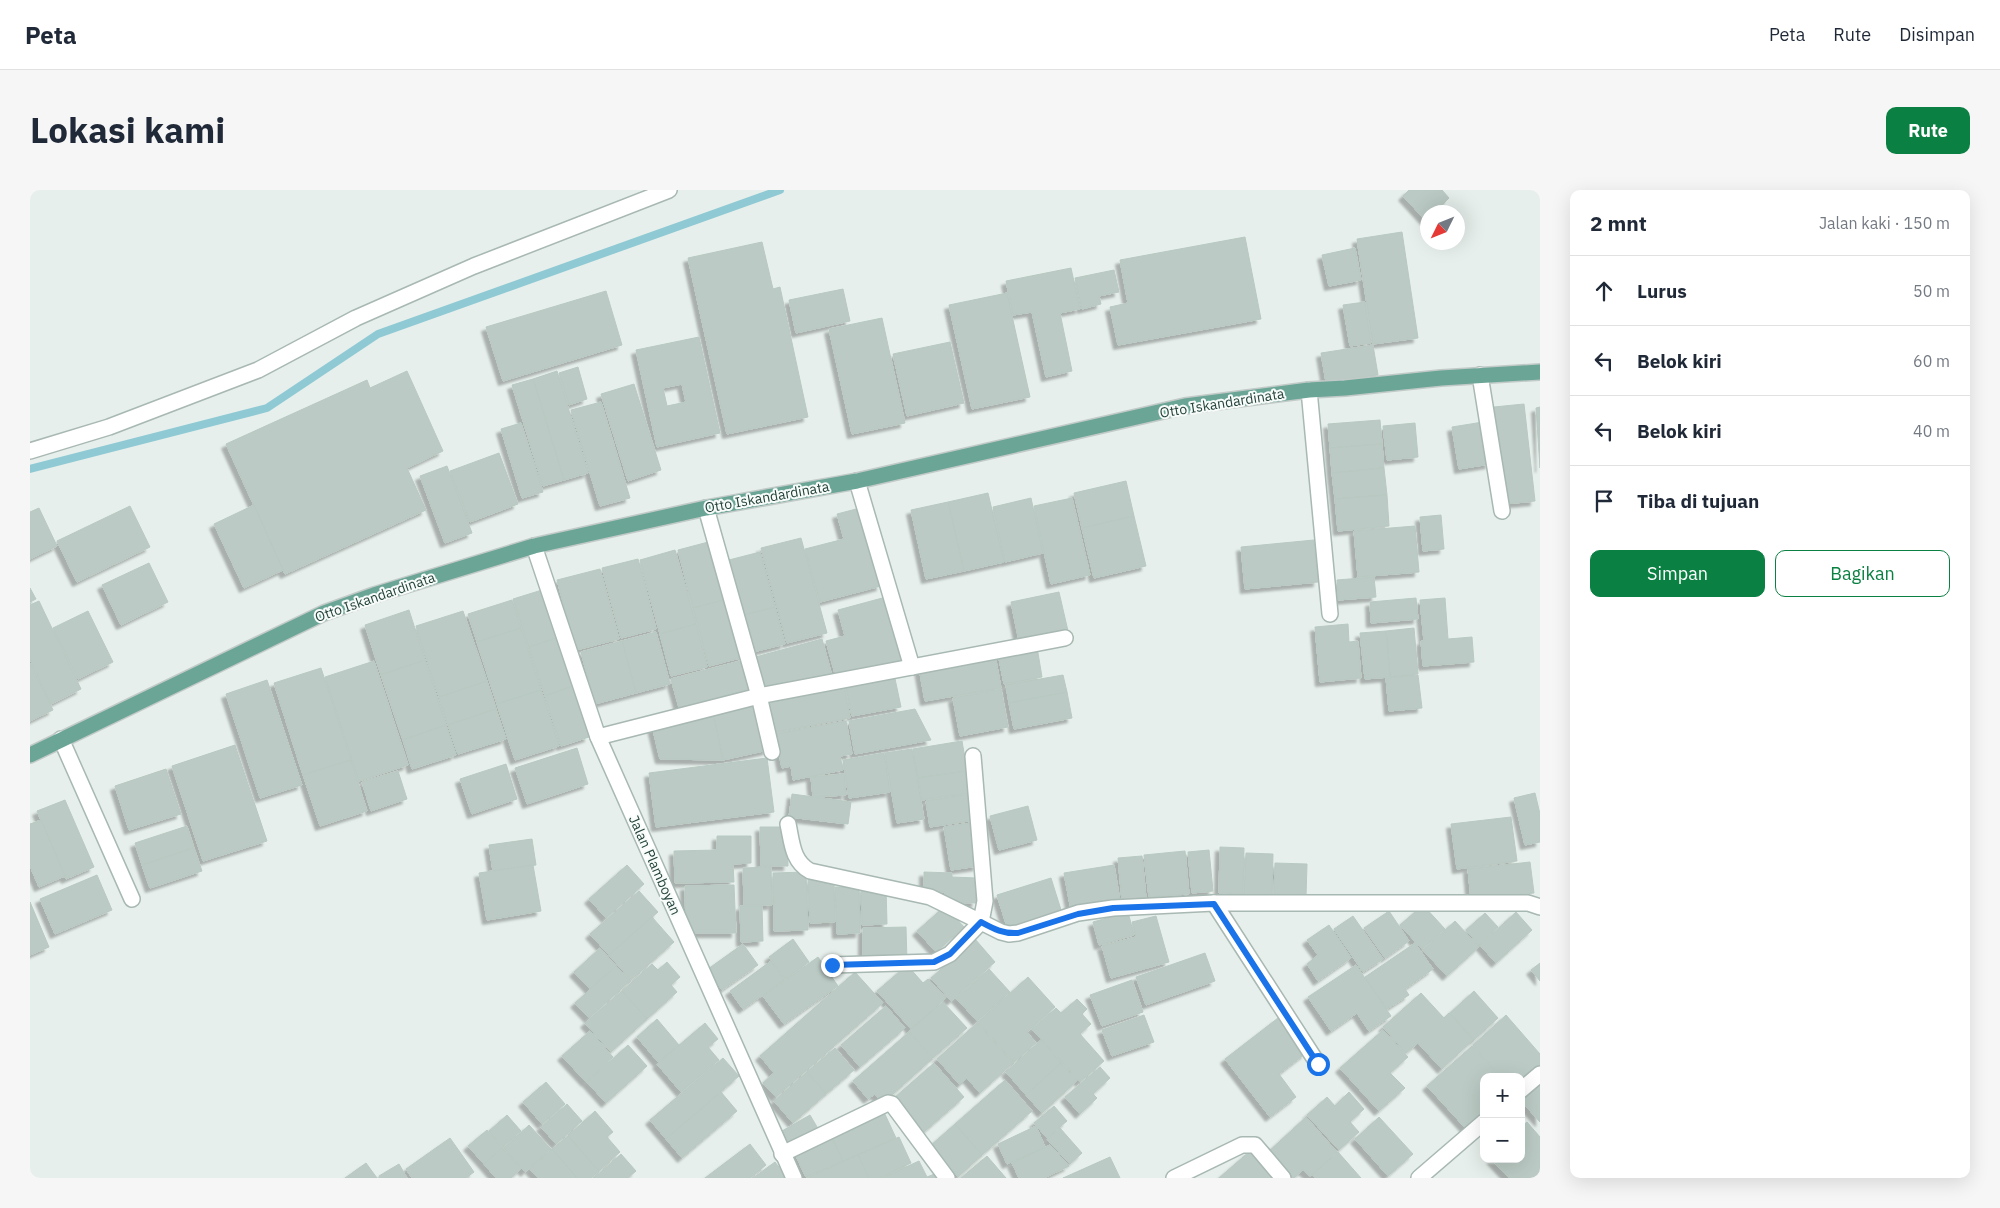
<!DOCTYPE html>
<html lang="id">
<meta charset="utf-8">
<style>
:root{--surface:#fff;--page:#f6f6f7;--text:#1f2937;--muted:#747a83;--line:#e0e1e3;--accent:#0b8043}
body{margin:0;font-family:"IBM Plex Sans",sans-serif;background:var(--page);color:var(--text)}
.controls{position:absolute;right:15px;bottom:15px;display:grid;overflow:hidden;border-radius:10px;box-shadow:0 5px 20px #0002}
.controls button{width:45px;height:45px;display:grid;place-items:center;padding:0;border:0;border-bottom:1px solid var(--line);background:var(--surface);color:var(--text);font:25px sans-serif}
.compass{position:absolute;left:1390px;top:15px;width:45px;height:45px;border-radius:50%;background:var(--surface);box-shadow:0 5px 20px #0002;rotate:227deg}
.stop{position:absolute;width:15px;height:15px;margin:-11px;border:4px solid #1a73e8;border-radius:50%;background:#fff}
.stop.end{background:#1a73e8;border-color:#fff;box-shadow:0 1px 5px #0008}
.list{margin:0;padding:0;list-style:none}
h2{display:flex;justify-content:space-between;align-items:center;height:65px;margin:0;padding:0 20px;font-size:21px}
h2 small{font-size:16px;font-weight:400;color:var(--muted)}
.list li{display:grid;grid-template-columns:32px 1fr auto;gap:15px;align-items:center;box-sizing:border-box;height:70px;padding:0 20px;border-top:1px solid var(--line)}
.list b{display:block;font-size:19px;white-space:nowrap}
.list em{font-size:16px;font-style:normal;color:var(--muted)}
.actions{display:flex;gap:10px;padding:15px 20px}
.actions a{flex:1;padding:11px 0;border:1px solid var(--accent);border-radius:10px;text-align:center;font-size:18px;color:var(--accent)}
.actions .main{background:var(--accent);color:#fff}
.icon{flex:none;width:28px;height:28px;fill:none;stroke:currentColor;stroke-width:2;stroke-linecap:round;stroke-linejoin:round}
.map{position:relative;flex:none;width:1510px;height:988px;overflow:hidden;border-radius:10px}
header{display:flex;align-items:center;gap:30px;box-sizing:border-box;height:70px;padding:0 25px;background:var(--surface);border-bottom:1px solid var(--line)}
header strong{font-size:24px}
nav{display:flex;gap:28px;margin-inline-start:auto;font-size:18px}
.intro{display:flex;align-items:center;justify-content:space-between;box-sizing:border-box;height:120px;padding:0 30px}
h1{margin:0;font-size:35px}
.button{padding:12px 22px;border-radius:10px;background:var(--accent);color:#fff;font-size:18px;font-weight:700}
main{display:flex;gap:30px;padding:0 30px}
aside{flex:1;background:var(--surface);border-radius:10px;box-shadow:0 5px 20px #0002}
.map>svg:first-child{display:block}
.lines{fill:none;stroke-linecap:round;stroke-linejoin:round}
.stream{stroke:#8ec9d4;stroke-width:8}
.building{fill:#bbcac4;stroke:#b8c9c2;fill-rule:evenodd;filter:url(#shadow)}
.minor-casing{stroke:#a8b8b2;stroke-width:18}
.major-casing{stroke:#c2cac8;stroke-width:18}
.minor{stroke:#fff;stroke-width:15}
.major{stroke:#6aa596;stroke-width:15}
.route{stroke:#1a73e8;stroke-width:6}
.labels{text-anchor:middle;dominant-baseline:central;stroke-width:4;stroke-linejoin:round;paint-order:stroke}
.street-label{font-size:14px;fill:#24423a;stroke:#f7fbf9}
</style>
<header>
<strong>Peta</strong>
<nav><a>Peta</a><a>Rute</a><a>Disimpan</a></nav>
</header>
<div class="intro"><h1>Lokasi kami</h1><a class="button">Rute</a></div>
<main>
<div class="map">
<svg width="1510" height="988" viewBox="0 0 1510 988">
<defs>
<filter id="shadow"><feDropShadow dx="-4.5" dy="4.5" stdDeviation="1" flood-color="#0004"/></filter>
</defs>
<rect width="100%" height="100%" fill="#e6efeb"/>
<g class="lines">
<!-- stream -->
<path class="stream" d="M0,279l237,-61 111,-74 402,-144"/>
</g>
<!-- building -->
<g class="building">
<path d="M1379,0h33l7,8 -14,14h-7l-2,9 -23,-25z"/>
<path d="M1372,42l16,106 -45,6 -16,-105z"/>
<path d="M1215,47l16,82 -143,26 -8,-38 18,-4 -8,-43z"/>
<path d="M732,52l11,47 7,-2 28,130 -81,17 -39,-176z"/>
<path d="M1325,58l6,32 -32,6 -7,-31z"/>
<path d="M1041,78l9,41 -20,4 12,58 -26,6 -14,-65 -19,3 -7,-34z"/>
<path d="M1084,80l5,22 -20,4 2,8 -19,5 -7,-31z"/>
<path d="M813,99l7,32 -54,12 -7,-33z"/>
<path d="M576,101l16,54 -119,36 -17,-54z"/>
<path d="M977,103l23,104 -58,12 -23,-104z"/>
<path d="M1335,112l6,41 -21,3 -7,-41z"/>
<path d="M852,128l23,105 -53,11 -23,-105z"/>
<path d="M669,147l21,96 -63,14 -21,-97zM652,194l4,18 -19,4 -4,-18z"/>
<path d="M920,152l14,61 -57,13 -14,-62z"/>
<path d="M1343,155l5,30 -52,7 -5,-29z"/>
<path d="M548,177l9,32 -18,6 -10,-32z"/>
<path d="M377,181l36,80 -36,17 19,42 -141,64 -59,-130 141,-64 3,8z"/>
<path d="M527,181l31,102 -24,7 -31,-101z"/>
<path d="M503,189l31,101 -21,6 -31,-101z"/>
<path d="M604,194l27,86 -33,11 -27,-87z"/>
<path d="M571,212l29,96 -30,8 -29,-96z"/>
<path d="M1494,214l11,97 -30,3 -11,-97z"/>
<path d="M1510,217v61l-4,-60z"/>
<path d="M1350,230l2,24 -52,4 -2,-24z"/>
<path d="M1453,232l7,42 -31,5 -7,-42z"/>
<path d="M491,233l22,69 -21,6 -21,-69z"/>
<path d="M1385,233l3,34 -31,3 -4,-34z"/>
<path d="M1352,254l2,24 -52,5 -2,-25z"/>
<path d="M469,263l19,51 -48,18 -20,-51z"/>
<path d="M417,276l25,67 -27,10 -25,-67z"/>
<path d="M1354,278l3,27 -52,4 -3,-26z"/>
<path d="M1096,291l8,35 -52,12 -8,-35z"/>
<path d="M958,303l16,69 -40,9 -16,-69z"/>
<path d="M1357,305l2,31 -51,5 -3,-32z"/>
<path d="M1001,308l12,55 -38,9 -12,-55z"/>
<path d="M1042,308l18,77 -39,9 -17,-78z"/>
<path d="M918,312l16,69 -38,8 -15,-69z"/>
<path d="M224,315l29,65 -39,18 -30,-64z"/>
<path d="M100,316l20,41 -73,35 -20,-41z"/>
<path d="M9,318l18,38 -27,13v-47z"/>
<path d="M830,318l21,78 -61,16 -15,-53 39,-10 -7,-25z"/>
<path d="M1411,325l3,34 -21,2 -3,-34z"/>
<path d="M1104,326l12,50 -52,12 -12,-50z"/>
<path d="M1385,336l4,46 -61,5 -4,-46z"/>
<path d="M771,348l26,95 -40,10 -26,-95z"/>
<path d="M1284,350l4,42 -73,7 -4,-42z"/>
<path d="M682,351l16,58 -35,9 -15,-58z"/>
<path d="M645,360l21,74 -36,10 -20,-74z"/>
<path d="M730,362l15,55 -36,9 -14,-55z"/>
<path d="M608,369l18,70 -35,9 -19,-70z"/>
<path d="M119,373l19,39 -47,23 -19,-40z"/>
<path d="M570,379l19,70 -43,11 -19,-70z"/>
<path d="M1344,387l2,20 -38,3 -1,-20z"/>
<path d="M0,398l6,11 -6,3z"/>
<path d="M512,400l15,48 -28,9 -16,-48z"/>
<path d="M1029,402l9,39 -49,10 -8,-39z"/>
<path d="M856,407l17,67 -66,17 -11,-40 19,-5 -7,-26z"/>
<path d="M1386,408l2,21 -47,4 -1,-21z"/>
<path d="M1415,408l3,41 24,-2 2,25 -51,4 -2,-25h3l-4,-41z"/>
<path d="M698,409l16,58 -35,9 -16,-58z"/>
<path d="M482,410l9,28 -44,14 -9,-28z"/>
<path d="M9,411l42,88 -30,15 -21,-45v-54z"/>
<path d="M745,417l10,37 -36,9 -10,-37z"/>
<path d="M379,420l16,50 -44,15 -16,-50z"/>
<path d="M58,421l25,51 -35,17 -25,-51z"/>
<path d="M433,421l24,70 -48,16 -23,-71z"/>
<path d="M666,434l11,43 -36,9 -11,-42z"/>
<path d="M1318,434l1,18 9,-1 3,37 -41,4 -5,-55z"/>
<path d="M491,438l20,62 -44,14 -20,-62z"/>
<path d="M1384,438l4,46 -28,3 -4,-46z"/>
<path d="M1356,441l4,46 -25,2 -5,-46z"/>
<path d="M626,442l14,52 -34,9 -14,-52z"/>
<path d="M527,448l16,48 -28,10 -16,-49z"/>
<path d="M792,449l10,37 -70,19 -10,-37z"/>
<path d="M592,451l14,52 -41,11 -14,-52z"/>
<path d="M1007,457l5,30 -38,7 -6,-30z"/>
<path d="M965,465l6,33 -76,13 -6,-33z"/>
<path d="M395,470l21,65 -43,15 -22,-65z"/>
<path d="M714,470l9,32 -73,19 -9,-32z"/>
<path d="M344,471l34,104 -49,16 -34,-104z"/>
<path d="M0,473l23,47 -23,11z"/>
<path d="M291,478l30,92 -48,15 -29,-92z"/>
<path d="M864,484l7,33 -49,9 -7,-33z"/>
<path d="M1033,485l4,17 -58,11 -3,-18z"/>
<path d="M1388,485l4,33 -33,3 -3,-33z"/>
<path d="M237,490l35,105 -42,13 -34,-104z"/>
<path d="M457,491l9,28 -48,16 -9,-28z"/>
<path d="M814,494l6,34 -79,15 -7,-35z"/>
<path d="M543,496l16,51 -28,9 -16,-50z"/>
<path d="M971,499l7,38 -48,9 -7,-38z"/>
<path d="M511,500l18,56 -44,14 -18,-56z"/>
<path d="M1037,502l5,26 -58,11 -5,-26z"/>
<path d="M727,513l11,47 -45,10 -10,-47z"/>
<path d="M466,519l10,30 -48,15 -10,-29z"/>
<path d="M885,519l16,31 -76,14 -6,-33z"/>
<path d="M683,523l10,47 -63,-1 -8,-33z"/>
<path d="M816,531l6,33 -12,2 3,14 -50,10 -2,-14 -9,2 -7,-34z"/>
<path d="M416,535l10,30 -44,14 -9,-29z"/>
<path d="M932,551l5,30 -49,7 -5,-29z"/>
<path d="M205,555l32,96 -64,20 -31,-95z"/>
<path d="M547,558l11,36 -61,20 -12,-36z"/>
<path d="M882,559l12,70 -27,4 -12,-70z"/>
<path d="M854,563l6,39 -41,6 -6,-38z"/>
<path d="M737,568l7,54 -118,15 -7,-54z"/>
<path d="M321,570l16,51 -47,15 -17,-51z"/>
<path d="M476,574l11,35 -45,15 -12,-35z"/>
<path d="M136,579l15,45 -52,16 -14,-44z"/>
<path d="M368,581l9,28 -36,12 -9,-29z"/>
<path d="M937,581l3,22 -48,7 -4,-22z"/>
<path d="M814,584l2,21 -33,2 -2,-20z"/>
<path d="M1505,603l5,21v28l-15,3 -11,-47z"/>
<path d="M762,604l59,8 -3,22 -59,-7z"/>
<path d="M940,604l5,26 -45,7 -4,-26z"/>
<path d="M35,610l29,67 -28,12 -29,-68z"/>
<path d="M998,616l9,34 -38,10 -9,-34z"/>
<path d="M1481,627l6,44 -60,8 -6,-45z"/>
<path d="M11,630l24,56 -26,11 -9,-21v-42z"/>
<path d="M941,633l7,43 -27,4 -7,-43z"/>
<path d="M157,636l7,22 -52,17 -7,-22z"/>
<path d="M730,637h27l1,39h-27z"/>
<path d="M687,646h34v27l-18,1 1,18 -59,1 -1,-32 43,-1z"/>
<path d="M502,649l4,26 -43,6 -4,-26z"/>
<path d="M1190,657l24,1 -1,46 -24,-1z"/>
<path d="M164,658l8,23 -52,17 -8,-23z"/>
<path d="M1179,660l4,41 -21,2 -4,-41z"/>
<path d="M1155,661l4,43 -40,3 -5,-42z"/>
<path d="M1216,663l27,1 -1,42 -28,-1z"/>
<path d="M1112,666l4,42 -24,3 -4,-43z"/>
<path d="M1500,672l4,31 -63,7 -3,-31z"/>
<path d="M1245,673l32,1 -1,33 -32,-2z"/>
<path d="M503,675l8,46 -54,9 -8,-47z"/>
<path d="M597,675l17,19 -38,34 -17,-19z"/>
<path d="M1084,675l6,36 -49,9 -7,-37z"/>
<path d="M741,677l1,38h-28l-1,-37z"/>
<path d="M776,682l2,58 -34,1 -1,-58z"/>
<path d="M894,682l28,1v4l25,1 -1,25 -31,-1v-10l-21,-1z"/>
<path d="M67,685l15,35 -57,24 -15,-35z"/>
<path d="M1021,688l11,35 -54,17 -11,-35z"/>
<path d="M778,689h26l1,43 -25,1z"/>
<path d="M704,695l2,48h-50l-1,-47z"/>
<path d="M805,697h24l1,46 -23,1z"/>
<path d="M856,697l1,37 -25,1 -1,-37z"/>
<path d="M609,701l19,21 -49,43 -19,-21z"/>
<path d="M0,712l19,45 -19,8z"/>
<path d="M1393,715l22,24 -23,20 -22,-24z"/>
<path d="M710,716h22l1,35 -22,1z"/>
<path d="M915,716l19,21 -28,25 -19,-21z"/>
<path d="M1359,721l20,30 -24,17 -21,-30z"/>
<path d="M1098,722l6,23 -35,10 -6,-23z"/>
<path d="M1486,722l16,18 -36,33 -16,-18z"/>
<path d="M1455,723l13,14 -19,18 -13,-15z"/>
<path d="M1126,726l13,46 -58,16 -9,-32 34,-9 -4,-15z"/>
<path d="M1323,726l30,43 -20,13 -29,-43z"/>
<path d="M622,727l22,25 -43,38 -22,-25z"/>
<path d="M1425,731l24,26 -32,29 -24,-26z"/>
<path d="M1299,735l22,33 -33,23 -11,-17 11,-9 -11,-15z"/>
<path d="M876,737l1,34 -44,1v-34z"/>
<path d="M763,749l16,23 -24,17 -16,-22z"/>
<path d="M945,749l20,23 -44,39 -20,-23z"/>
<path d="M1385,753l18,26 -28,20 4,6 -22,14 -22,-32z"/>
<path d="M713,754l15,21 -36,25 -14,-21z"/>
<path d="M570,758l16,18 -26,23 -16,-17z"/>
<path d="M1175,763l10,28 -69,24 -10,-28z"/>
<path d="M788,767l20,29 -54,38 -21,-28z"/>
<path d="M741,771l13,19 -41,29 -13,-18z"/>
<path d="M637,772l13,15 -9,8 6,7 -30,27 -25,-28 30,-27 6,6z"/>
<path d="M1510,773v18l-9,-11z"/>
<path d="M877,775l16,18 5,-4 18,19 -35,31 -34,-38z"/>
<path d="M1326,775l35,51 -22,15 -12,-18 -26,18 -23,-34z"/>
<path d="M586,776l14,15 -41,37 -14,-15z"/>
<path d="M959,779l21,23 -33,29 -21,-23z"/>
<path d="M825,782l28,31 -107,94 -13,-14 11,-10 -14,-17z"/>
<path d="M998,787l27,30 -28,25 9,11 -22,19 -36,-40z"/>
<path d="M1102,790l11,32 -41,14 -12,-31z"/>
<path d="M592,801l25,28 -36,33 -26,-29z"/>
<path d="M1444,801l24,27 -24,22 -24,-27z"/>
<path d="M1391,803l23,25 5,-5 24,27 -31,29 -24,-26 -12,10 -23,-26z"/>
<path d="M1047,809l10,10 -5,5 9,10 -11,10 24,27 -24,21 -48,-53 24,-21 5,5z"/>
<path d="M913,812l24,26 -34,30 -24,-27z"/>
<path d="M856,816l19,22 -45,39 -19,-22z"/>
<path d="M1114,825l10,27 -42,14 -10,-26z"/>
<path d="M1476,825l34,39v15l-19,17v-9h-20l-28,-32z"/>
<path d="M1248,828l28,35 -27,21 17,23 -26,20 -45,-58z"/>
<path d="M627,829l22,26 -21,17 -21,-25z"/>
<path d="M675,833l13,16 -10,8 11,13 -38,32 -24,-28z"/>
<path d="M947,833l36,40 -33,30 -13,-15 -7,7 -23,-26z"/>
<path d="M1353,840l25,27 -18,16 15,15 -26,23 -39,-43z"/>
<path d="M560,841l23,26 -27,25 -24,-26z"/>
<path d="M879,842l23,27 -49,44 -8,-9 -7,5 -15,-18z"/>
<path d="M1011,850l20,23 -35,32 -20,-23z"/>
<path d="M598,855l19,21 -41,37 -19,-21z"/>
<path d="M1442,856l28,31h-16v39l-16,15 -41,-45z"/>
<path d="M805,858l19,22 -28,24 -19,-22z"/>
<path d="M693,868l16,18 -73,63 -16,-19z"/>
<path d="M904,873l30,34 -40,35 -30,-34z"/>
<path d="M1031,873l16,18 -35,32 -16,-18z"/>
<path d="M1070,877l10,11 -17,16 4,4 -17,16 -15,-17z"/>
<path d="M777,882l19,22 -33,29 -19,-22z"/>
<path d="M975,890l27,31 -50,44 -27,-31z"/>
<path d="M516,892l19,22 -23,20 -19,-22z"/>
<path d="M1510,894v38l-19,-21z"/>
<path d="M691,902l16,19 -55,47 -16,-19z"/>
<path d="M1319,902l15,17 -14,13 9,10 -20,18 -32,-35 20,-18 8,9z"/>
<path d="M537,914l15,17 -26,23 -15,-17z"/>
<path d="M1024,916l13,15 -20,17 -13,-15z"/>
<path d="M853,920l13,28 -53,23 -13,-27z"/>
<path d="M565,921l18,21 -6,5 13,15 -21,19 -31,-35z"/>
<path d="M477,925l14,16 -18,16 -14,-16z"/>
<path d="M780,925l10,17 -29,16 -9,-17z"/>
<path d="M1276,927l31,35 -27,24 -7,-6 -9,8h-4l-23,-25z"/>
<path d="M1349,927l34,37 -25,22 -33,-37z"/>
<path d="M1497,932l13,15v41h-31l-18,-19h30v-32z"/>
<path d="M925,934l27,31 -24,22 -28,-31z"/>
<path d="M499,935l22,24 -26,23 -21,-24z"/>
<path d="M1006,936l9,21 -38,17 -9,-20z"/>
<path d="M1030,938l22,25 -12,11 -23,-25z"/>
<path d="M457,940l15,18 -18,16 -16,-18z"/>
<path d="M800,944l13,27 -37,16 -13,-27z"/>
<path d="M538,946l31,35 -8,7h-14l-25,-29z"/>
<path d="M869,947l12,26 -32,15h-10l-11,-23z"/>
<path d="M420,948l24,34 -8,6h-54l-6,-9z"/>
<path d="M720,954l16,21 -16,13h-45z"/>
<path d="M1020,955l19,21 -25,12h-25l-7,-15z"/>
<path d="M472,958l19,21 -10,9h-15l-12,-14z"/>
<path d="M522,959l25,29h-39l-8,-9z"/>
<path d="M1220,961l24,27h-55z"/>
<path d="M1308,962l23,26h-46l-3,-3z"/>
<path d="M591,964l15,17 -8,7h-34z"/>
<path d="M828,965l11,23h-62z"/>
<path d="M957,966l19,22h-45z"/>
<path d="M1080,967l10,21h-57z"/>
<path d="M889,971l8,16 10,-4 3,5h-58z"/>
<path d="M745,972l12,16h-34z"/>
<path d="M336,973l11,15h-32z"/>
<path d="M369,974l8,14h-27l-1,-2z"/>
</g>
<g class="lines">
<!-- minor casing -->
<g class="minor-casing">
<g id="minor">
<path d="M1450,185l22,136"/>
<path d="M1279,200l21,224"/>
<path d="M0,261l79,-24 149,-57 98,-52 118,-52 195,-76"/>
<path d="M827,291l55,186"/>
<path d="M676,318l53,188 13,56"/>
<path d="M504,356l64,191 196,441"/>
<path d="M568,547l161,-41 306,-58"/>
<path d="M31,549l71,160"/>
<path d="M758,634c4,18 4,37 22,47l120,26 51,25 4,-21 -12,-145"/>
<path d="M1184,713l104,161"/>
<path d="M802,775l102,-3 16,-8 31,-32 20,10 8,2 9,-1 60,-20 35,-5 101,-5h314l12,4"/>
<path d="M1491,900l19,-16"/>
<path d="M752,964l106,-51 4,1 55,74"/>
<path d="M1144,988l68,-33h13l28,33"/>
<path d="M1389,988l65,-56"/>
</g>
</g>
<!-- major casing -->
<g class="major-casing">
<path id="major" d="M0,565l294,-142 50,-18 160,-49 172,-38 151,-27 328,-75 124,-16 36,-2 96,-10 99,-6"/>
</g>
<!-- minor -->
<use href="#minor" class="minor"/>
<!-- major -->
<use href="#major" class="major"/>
</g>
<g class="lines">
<!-- route -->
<path class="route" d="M802,775l102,-3 16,-8 31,-32c13,7 22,12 37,11l60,-19 35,-6 101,-4 104,160"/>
</g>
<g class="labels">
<!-- street labels -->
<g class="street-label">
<text transform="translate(1192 213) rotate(-9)">Otto Iskandardinata</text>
<text transform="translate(737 307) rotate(-10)">Otto Iskandardinata</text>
<text transform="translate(345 407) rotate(-19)">Otto Iskandardinata</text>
<text transform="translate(625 675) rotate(66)">Jalan Plamboyan</text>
</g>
</g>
</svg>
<div class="controls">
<button>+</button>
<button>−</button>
</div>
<svg class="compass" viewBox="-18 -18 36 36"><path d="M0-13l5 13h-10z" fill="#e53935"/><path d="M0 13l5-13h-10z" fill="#747a83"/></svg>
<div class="stop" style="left:1288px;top:874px"></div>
<div class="stop end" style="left:802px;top:775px"></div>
</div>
<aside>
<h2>2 mnt<small>Jalan kaki · 150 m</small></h2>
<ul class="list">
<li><svg class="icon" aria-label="ahead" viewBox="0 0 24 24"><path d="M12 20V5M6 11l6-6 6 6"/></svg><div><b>Lurus</b></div><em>50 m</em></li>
<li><svg class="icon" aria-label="left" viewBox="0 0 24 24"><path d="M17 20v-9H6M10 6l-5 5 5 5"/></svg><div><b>Belok kiri</b></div><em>60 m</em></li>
<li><svg class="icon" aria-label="left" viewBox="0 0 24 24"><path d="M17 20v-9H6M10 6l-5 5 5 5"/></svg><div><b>Belok kiri</b></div><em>40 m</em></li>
<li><svg class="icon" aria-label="arrive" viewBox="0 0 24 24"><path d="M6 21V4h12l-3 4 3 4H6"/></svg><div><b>Tiba di tujuan</b></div></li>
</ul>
<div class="actions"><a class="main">Simpan</a><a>Bagikan</a></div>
</aside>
</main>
